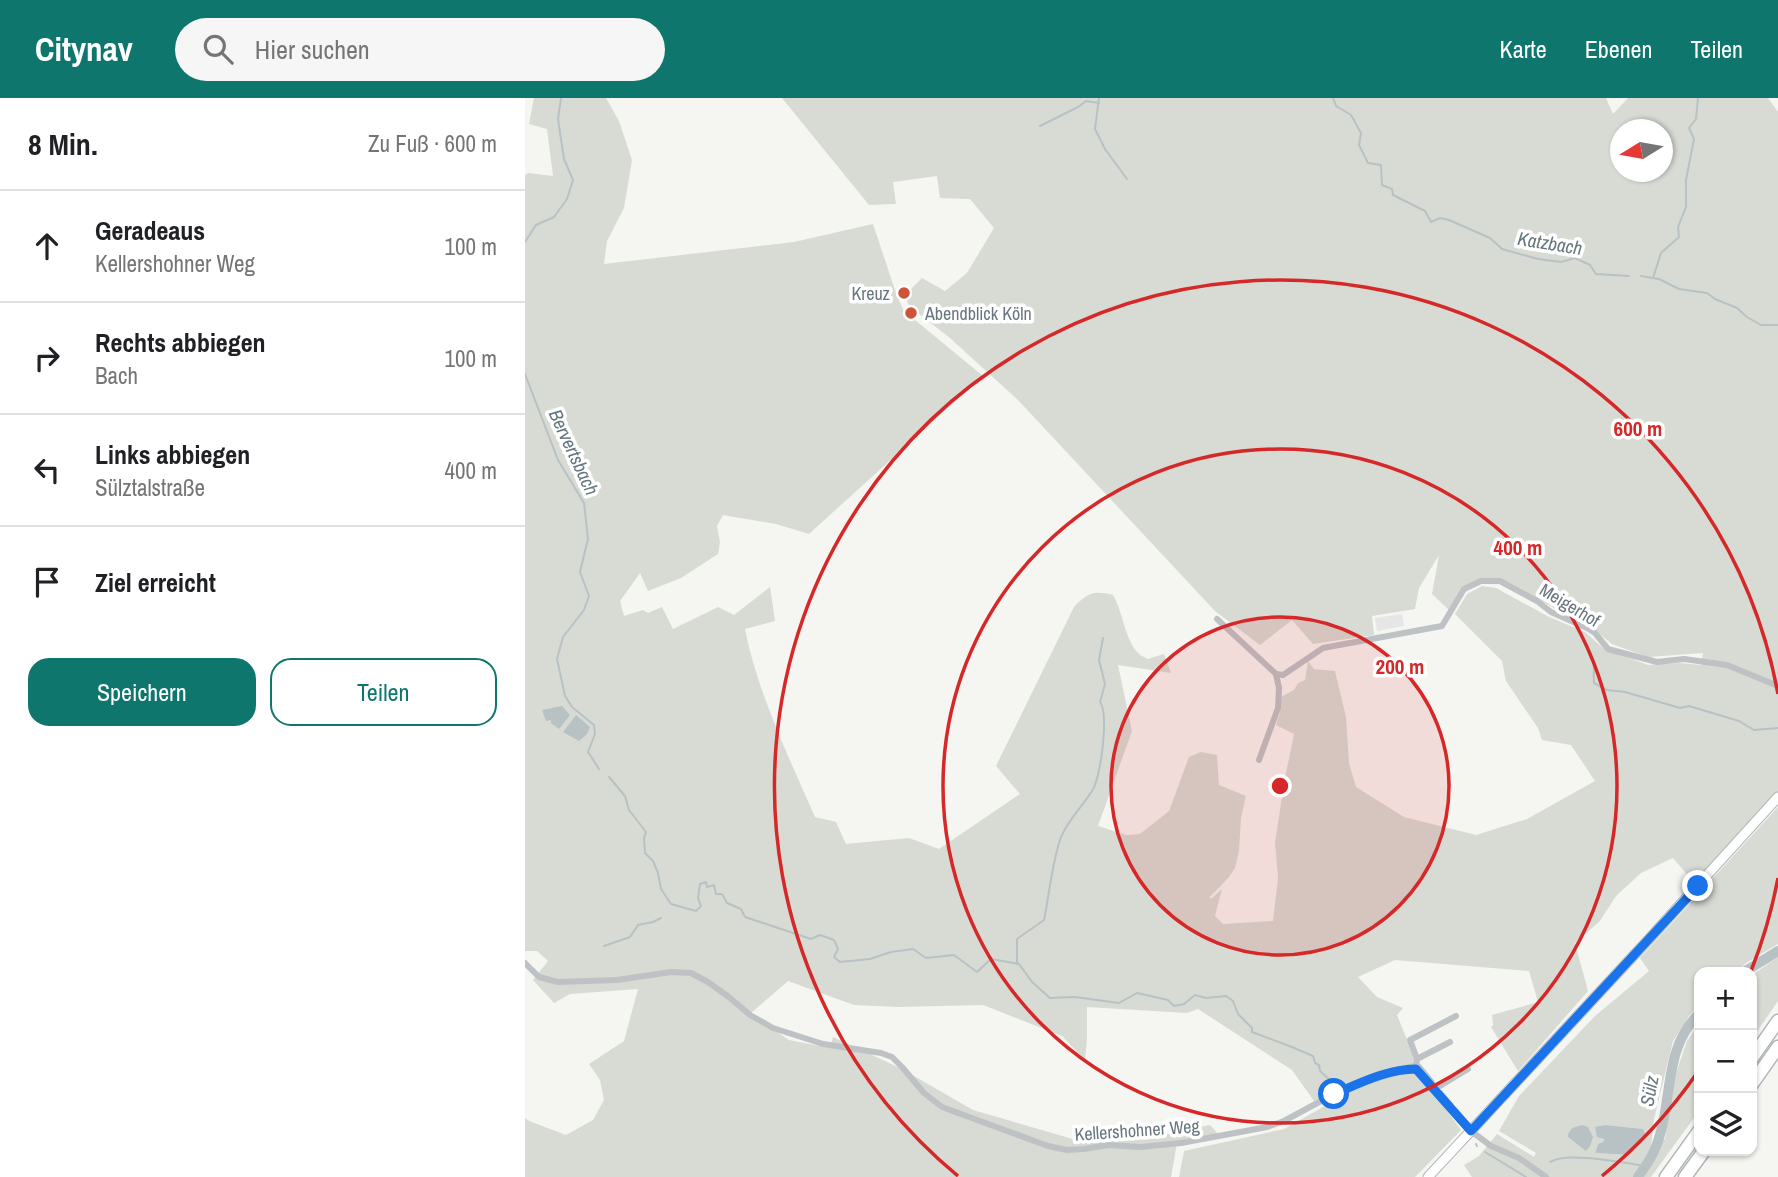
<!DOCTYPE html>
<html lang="de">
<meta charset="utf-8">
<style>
:root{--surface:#fff;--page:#f6f6f6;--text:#202124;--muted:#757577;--line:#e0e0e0;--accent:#0f766e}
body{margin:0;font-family:"Archivo Narrow",sans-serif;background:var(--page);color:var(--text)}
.controls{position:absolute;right:21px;bottom:21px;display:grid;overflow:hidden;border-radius:14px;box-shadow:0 2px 5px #0004}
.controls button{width:63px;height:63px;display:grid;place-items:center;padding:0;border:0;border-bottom:2px solid var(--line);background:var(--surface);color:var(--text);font:35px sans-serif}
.compass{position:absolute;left:1085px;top:21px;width:63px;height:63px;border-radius:50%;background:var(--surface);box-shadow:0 2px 5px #0004;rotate:259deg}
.stop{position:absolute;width:21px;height:21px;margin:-16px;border:5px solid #1a73e8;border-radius:50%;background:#fff}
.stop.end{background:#1a73e8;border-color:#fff;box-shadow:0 2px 7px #0008}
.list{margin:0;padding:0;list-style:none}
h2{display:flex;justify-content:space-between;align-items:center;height:91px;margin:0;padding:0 28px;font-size:30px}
h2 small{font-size:23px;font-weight:400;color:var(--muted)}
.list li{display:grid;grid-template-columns:46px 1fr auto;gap:21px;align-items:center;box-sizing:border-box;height:112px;padding:0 28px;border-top:2px solid var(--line)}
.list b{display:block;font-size:26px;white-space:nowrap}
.list p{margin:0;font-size:23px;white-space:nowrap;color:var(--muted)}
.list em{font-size:23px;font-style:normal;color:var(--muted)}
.actions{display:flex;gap:14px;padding:21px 28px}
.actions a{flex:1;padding:16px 0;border:2px solid var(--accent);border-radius:21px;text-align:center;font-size:24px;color:var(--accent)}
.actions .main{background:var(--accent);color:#fff}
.icon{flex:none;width:38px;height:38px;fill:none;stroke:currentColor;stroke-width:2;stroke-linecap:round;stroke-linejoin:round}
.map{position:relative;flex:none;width:1253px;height:1079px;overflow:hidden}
header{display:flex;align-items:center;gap:42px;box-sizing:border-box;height:98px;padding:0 35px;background:var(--accent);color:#fff}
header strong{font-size:33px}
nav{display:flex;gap:38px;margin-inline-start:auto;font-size:24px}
.search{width:490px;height:63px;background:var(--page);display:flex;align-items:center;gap:18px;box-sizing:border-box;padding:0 24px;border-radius:38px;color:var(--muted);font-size:26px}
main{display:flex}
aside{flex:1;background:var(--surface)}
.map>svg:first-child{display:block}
.built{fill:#e5e6e5}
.green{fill:#d7dbd3;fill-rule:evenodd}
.water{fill:#b8c2c5}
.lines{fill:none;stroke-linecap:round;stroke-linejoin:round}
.stream{stroke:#b8c2c5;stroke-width:2}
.river{stroke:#b8c2c5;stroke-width:10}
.secondary-casing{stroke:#b1b6b9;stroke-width:11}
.highway-casing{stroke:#b1b5b7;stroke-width:15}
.street{stroke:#bec2c5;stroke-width:6}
.secondary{stroke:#fff;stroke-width:9}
.highway{stroke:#fff;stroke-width:12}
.route{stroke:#1a73e8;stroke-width:9}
.ring{fill:none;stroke:#d62828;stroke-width:3.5}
.poi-dot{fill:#ce5339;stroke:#fff;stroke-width:2.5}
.labels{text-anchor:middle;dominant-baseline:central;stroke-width:7;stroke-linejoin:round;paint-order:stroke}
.poi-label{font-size:18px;fill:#67767f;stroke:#fff;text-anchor:end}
.street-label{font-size:18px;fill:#67767f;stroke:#fff}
.water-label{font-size:19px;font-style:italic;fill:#63777c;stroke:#fff}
.centre{fill:#d62828;stroke:#fff;stroke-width:3.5}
.ring-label{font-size:21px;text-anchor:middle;font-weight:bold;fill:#d62828;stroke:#fff;stroke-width:7;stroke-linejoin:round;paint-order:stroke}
</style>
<header>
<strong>Citynav</strong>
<div class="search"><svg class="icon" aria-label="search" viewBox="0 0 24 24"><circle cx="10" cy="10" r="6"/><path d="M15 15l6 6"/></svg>Hier suchen</div>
<nav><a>Karte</a><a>Ebenen</a><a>Teilen</a></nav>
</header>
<main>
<aside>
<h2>8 Min.<small>Zu Fuß · 600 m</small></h2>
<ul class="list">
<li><svg class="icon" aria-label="ahead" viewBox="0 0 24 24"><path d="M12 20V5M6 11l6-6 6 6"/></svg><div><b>Geradeaus</b><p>Kellershohner Weg</p></div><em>100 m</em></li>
<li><svg class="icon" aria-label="right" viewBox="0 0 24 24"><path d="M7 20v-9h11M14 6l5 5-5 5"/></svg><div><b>Rechts abbiegen</b><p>Bach</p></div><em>100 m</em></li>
<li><svg class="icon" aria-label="left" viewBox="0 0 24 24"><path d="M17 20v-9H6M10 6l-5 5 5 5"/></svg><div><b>Links abbiegen</b><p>Sülztalstraße</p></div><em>400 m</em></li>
<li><svg class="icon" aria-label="arrive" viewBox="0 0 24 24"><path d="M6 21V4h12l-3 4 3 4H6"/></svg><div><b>Ziel erreicht</b></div></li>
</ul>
<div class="actions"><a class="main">Speichern</a><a>Teilen</a></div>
</aside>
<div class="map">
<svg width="1253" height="1079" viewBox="0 0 1253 1079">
<rect width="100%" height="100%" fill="#f5f5f2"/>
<!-- built -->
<path class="built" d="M877,516l2,12 -27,5 -2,-13z"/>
<!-- green -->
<g class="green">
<path d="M9,0h72l13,23 13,39 -8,48 -17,33 -3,23 190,-22 79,-18 24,72 7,15 79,65 -174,158 -33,-10 -53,-9 -6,11 3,16 -2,12 -37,24 -33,13 -8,-18 -20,28 4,15 19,-6 5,3 14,-6 11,22 45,-22 16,8 36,-28 5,34 -30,8c12,62 44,129 70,188l21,5 10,22 63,-6 30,11 81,-55 -24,-28 78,-159c13,-14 20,-17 39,-12 10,17 12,45 25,58 3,3 7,4 10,6l16,-5 7,19 -53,-8 14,66 -34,95 28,9 14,-1 29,-23 20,-54 12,-5 16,3 2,30 27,11 -5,22 -2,33 -4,17 -6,9 -20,21h3l10,-9 -7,27 8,8 50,-3 5,-43 -3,-35 9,-60 10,-49 -18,-9 4,-13 1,-15 13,-7 4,-7 7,-3 3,-19 6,8 21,2 11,46 3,46 7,24 48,30 72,18 51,-16 68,-38 -24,-36 -29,-5 -4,-12 -32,-47 -4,-20 -47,-47 12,-20 15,-8 14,2 53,29 36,15 18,16 45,17 31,-2 22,2 2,-12 -55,4 -36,-13 -21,-17 -91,-47 -39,8 -12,22 -17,-16 7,-39 -20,33 -4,21 -43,7 2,19 -61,9 -21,-24 -32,25 -45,-34 -197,-211 -68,-62 -41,-32 -4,-11 17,-17 23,13 22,-18 27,-45 -24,-29 -30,-1 -3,-22 -44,6 3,22 -27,1 -87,-107h824l7,16 15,-16h140l10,14v680l-79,88 -8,-1 -18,-21 -32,15 -25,23 -16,25 -25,22 13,48 -70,80 -27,-44 2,-2 -1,-10 46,-13 -9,-31 -134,-11 -37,17 19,20 26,11 -6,7 19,47 -2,4c-36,7 -67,18 -100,35l-22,-31 -94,-61 -11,4 -100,-6v31l-2,22 -23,-24 -79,-31 -85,2 -44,-2 -66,-24 -38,33 39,26 41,8 3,-11 67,31 73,42 103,30 87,-5 47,-10 9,10 -42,8 -6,34h-646v-59l4,3 37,14 27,-15 11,-20 -4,-20 -11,-16 35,-23 14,-52 -68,5 -16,9 -21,-23 15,-19 -11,-10h-12v-776l3,-2 25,3 -6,-47 -18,-5zM1096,32h42v42h-42z"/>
<path d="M1253,709v137l-32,19 -11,9h-36v33l-10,11 -16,25 -19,78 -3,27 14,-7 10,-63 12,-35 12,-17v87l-48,66h-179l-8,-12 15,-9 18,-22 37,23 2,-4 -37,-22 20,-35 76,-80 54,-45 -9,-13zM1081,1027l36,4 3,5 -17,21 -33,-2 3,-9 5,-2z"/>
<path d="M1253,859v44l-26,38v-64z"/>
<path d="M886,974l6,2 7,5 37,51 -46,47h-236l5,-26 100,-22 46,-26 8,-6 27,-13 27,-10z"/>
</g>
<!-- water -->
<g class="water">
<path d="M37,608l8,9 -11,14 -8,-6v-3l-5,1 -4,-11z"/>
<path d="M51,617l14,12 -3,7 -8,7 -16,-9z"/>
<path d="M1057,1027l6,2 5,10 -3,9 -4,5 -18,-14v-3l4,-6z"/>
<path d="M1081,1027l37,4 2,5 -17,21 -33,-2 3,-9 5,-2 1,-3 -7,-2 -2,-10z"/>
</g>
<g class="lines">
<!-- stream -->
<g class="stream">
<path d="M574,0l-4,31 10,20 22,30"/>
<path d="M808,0l3,8 15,9 10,18 -2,12 9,18 13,2 1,20 10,4 1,6 32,16 6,11 9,-4 9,2 41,18 12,11 36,10 23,3 14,-4 15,7 6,9 33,2"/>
<path d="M515,28l38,-19 8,-6 13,2"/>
<path d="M0,144l11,-17 18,-8 13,-18 6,-19 -9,-21 -6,-40 3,-21"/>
<path d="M1116,178l18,3 20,10 28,4 8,6 22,9 10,9 14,8h17"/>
<path d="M1128,180l8,-25 18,-16 -1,-10 8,-20v-27l8,-41 -5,-11 7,-9 2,-21"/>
<path d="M0,276l33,86 26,43 4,36 -8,33 9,24 -5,14 -21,27 -6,22 8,37 7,11 22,18 1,9 -7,18 11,17"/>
<path d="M1065,553c6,12 3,20 4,32l13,7 18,2 55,16 9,-2 50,15 15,9 24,-2"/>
<path d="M84,679l16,19 4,14 17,22 -2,6 1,15 8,8 5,12 3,16 10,15 25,7 5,-5 -3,-8 2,-14 6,-2 1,5 7,-2 2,9h6l5,9 14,6 4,8 66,22 9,-4 14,5 4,9 -4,8 6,5 30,-3 21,-7 22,-3 13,9 28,-3 23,17 14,-13 28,5 13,18 18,16 25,-1 44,6 18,-10 31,7 6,6 10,-2 11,-9 11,3 20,-2 7,5 5,13 14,14v4l40,15 21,9 2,7 4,2 1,6 19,17 44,-17 31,-7"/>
<path d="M79,848l26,-9 8,-12 15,-3 8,-4"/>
<path d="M492,866v-25l27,-19c5,-25 8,-56 16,-80 6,-18 22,-33 32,-49 9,-13 17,-77 8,-89l5,-18 -6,-24 4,-22"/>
<path d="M895,967l14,17"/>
<path d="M916,993l11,13"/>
<path d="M951,1046l1,2"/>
<path d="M960,1054l41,25"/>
<path d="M1025,1064c17,-11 74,1 96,4"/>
</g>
<!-- river -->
<g class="river">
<path d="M1219,874l34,-21"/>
<path d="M1113,1079c6,-9 13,-18 17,-28 19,-44 7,-101 44,-135"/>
</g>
<!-- secondary casing -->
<g class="secondary-casing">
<path id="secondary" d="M903,1079l221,-238 129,-142"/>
</g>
<!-- highway casing -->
<g class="highway-casing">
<g id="highway">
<path d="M1227,960l26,-37"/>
<path d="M1227,986l26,-37"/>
<path d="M1141,1079l33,-46"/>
<path d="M1160,1079l19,-26"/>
</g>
</g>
<!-- street -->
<g class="street">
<path d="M692,521l59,55 3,14 -1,20 -19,52"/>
<path d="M751,576l7,1 40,-27 119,-22 22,-37 17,-8h19l37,20 14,11 36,16 8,5 13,16 49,13 27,-3 43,6 51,21"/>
<path d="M0,865l14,14 19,5 59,-2 54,-8 20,1 17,9 21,15 21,18 23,13 50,16 58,9 11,4 10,10 22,26 18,14 106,39 19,4 17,-1 24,-4 32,2 41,-4 86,-16 17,-6 50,-27 35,-14 24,-8 23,-3"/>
<path d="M892,961l33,-17"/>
<path d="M891,971l19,20 36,42 20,15 28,12 27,19"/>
<path d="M891,971l1,-10 -7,-19 46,-24"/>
<path d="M910,991l33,-20"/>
</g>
<!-- secondary -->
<use href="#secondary" class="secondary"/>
<!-- highway -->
<use href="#highway" class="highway"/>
</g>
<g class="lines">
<!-- route -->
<path class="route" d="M809,996c26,-11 54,-25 82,-25l55,62 227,-245"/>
</g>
<!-- distance rings -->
<circle cx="755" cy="688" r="169" fill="#d62828" fill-opacity=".12"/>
<g class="ring">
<circle cx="755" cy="688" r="169"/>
<circle cx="755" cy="688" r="337"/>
<path d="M1253 780A506 506 0 0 1 1226 873M1172 975A506 506 0 0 1 1077 1078M433 1078A506 506 0 1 1 1253 596"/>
</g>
<!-- markers -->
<g class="poi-dot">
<circle cx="379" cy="195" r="7"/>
<circle cx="386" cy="215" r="7"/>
</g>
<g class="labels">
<!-- poi labels -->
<g class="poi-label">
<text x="365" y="195">Kreuz</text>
<text x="400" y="215" text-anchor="start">Abendblick Köln</text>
</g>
<!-- street labels -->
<g class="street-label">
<text transform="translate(1045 507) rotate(31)">Meigerhof</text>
<text transform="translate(612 1032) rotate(-4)">Kellershohner Weg</text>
</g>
<!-- water labels -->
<g class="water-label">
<text transform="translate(1025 145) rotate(9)">Katzbach</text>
<text transform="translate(49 354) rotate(65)">Bervertsbach</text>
<text transform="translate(1124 993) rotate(-79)">Sülz</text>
</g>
</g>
<circle cx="755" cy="688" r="10" class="centre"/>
<g class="ring-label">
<text x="1113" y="338">600 m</text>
<text x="993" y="457">400 m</text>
<text x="875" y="576">200 m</text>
</g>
</svg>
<div class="controls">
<button>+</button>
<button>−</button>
<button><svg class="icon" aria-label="layers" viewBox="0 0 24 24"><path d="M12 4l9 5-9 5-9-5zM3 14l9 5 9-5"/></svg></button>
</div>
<svg class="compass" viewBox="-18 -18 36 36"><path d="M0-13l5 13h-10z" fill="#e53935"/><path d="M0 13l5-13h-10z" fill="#757577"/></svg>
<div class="stop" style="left:809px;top:996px"></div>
<div class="stop end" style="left:1173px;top:788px"></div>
</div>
</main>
